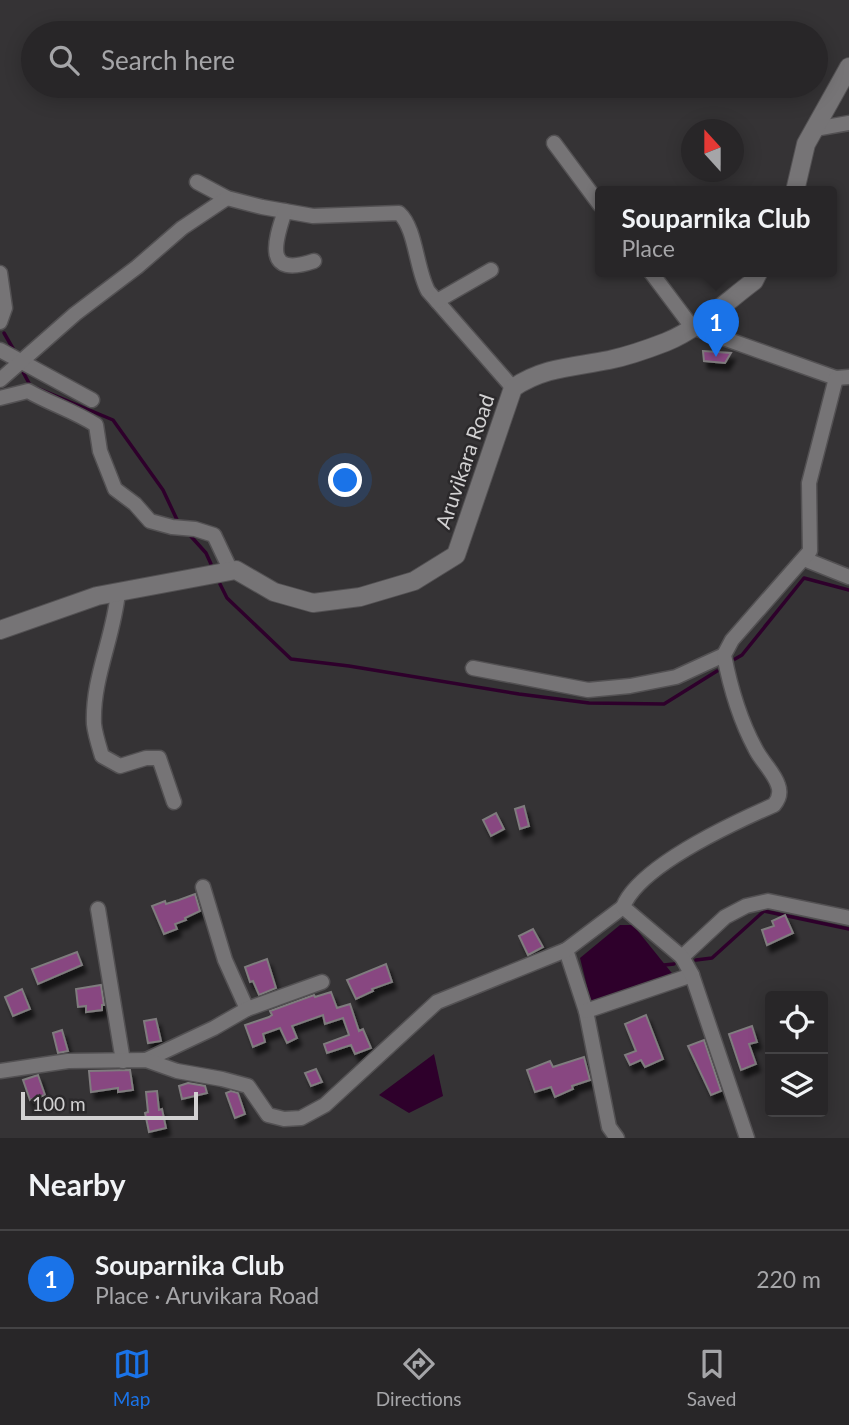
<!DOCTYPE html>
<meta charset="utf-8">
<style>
:root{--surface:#282628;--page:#302e30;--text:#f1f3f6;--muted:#a5a5a8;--line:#444345;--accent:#1a73e8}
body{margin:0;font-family:Lato,sans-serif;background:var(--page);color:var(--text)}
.controls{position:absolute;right:21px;bottom:21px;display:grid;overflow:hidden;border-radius:7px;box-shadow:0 4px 18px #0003}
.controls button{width:63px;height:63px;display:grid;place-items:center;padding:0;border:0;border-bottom:2px solid var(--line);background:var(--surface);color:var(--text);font:35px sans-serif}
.compass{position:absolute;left:681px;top:119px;width:63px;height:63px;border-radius:50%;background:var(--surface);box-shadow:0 4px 18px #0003;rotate:339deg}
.scale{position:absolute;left:21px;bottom:18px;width:177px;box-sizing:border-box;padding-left:7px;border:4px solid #d2d1d2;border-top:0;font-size:19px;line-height:24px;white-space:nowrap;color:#d2d1d2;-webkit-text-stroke:5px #2b292b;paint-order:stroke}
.you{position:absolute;left:346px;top:481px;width:24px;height:24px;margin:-18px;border:5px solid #fff;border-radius:50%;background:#1a73e8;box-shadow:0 0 0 10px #1a73e833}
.badge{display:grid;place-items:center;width:46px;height:46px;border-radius:50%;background:var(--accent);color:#fff;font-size:23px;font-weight:700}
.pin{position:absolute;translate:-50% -58px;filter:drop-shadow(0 2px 4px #0008)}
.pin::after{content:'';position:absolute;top:37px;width:24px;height:21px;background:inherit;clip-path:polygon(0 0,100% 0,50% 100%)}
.popup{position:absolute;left:595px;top:186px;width:242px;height:91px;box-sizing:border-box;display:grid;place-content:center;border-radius:7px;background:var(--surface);filter:drop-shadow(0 2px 5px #0005);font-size:23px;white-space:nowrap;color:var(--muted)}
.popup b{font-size:26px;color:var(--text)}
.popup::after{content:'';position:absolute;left:50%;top:100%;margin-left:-14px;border:14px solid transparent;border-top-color:var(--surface)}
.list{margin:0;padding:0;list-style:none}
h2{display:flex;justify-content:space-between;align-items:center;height:91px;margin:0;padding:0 28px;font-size:30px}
h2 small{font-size:23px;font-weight:400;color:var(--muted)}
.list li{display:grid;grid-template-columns:46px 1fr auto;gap:21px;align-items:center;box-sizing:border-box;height:98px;padding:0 28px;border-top:2px solid var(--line)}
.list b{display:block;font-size:26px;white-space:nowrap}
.list p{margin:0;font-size:23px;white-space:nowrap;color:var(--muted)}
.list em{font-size:23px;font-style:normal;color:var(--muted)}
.icon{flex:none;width:38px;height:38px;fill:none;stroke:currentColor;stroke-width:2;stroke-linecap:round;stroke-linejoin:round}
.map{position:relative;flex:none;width:849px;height:1138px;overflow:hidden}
.search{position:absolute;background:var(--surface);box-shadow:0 4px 18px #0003;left:21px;right:21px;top:21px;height:77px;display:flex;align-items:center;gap:18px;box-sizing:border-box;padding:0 24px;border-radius:38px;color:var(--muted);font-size:26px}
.sheet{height:189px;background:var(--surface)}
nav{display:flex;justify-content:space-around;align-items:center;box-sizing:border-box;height:98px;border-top:2px solid var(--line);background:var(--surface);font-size:19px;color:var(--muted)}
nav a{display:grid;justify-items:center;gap:4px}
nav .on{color:var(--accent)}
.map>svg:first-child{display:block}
.water{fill:#2e002b}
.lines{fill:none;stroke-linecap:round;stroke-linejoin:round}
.stream{stroke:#2e002b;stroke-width:3.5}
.building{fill:#884681;stroke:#7f7c7e;stroke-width:2;filter:url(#shadow)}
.street-casing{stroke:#535153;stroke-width:17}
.secondary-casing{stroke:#535153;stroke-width:20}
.street{stroke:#767476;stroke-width:14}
.secondary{stroke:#767476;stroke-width:18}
.labels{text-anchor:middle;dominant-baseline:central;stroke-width:5;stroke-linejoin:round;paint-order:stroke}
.street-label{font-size:21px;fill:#d2d1d2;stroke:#2b292b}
</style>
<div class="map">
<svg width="849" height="1138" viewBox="0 0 849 1138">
<defs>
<filter id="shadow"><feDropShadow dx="4" dy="7" stdDeviation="2" flood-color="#0009"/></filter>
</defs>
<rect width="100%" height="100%" fill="#353335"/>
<!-- water -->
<g class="water">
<path d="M620,925h13l42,52 -84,25 -11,-44z"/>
<path d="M434,1054l9,42 -34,17 -30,-18z"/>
</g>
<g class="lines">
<!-- stream -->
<g class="stream">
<path d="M4,333l11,19"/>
<path d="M23,372l7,13"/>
<path d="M37,388l76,32 50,70 16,34"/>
<path d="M187,532l19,21 5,11"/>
<path d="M220,584l7,14 64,61 58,7 170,28 70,9 75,1 53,-33"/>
<path d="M735,659l7,-4 62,-77 45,12"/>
<path d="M696,960l16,-2 52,-47 85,18"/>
<path d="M664,965l10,-1"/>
</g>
</g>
<!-- building -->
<g class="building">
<path d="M703,351l28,2 -6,10 -21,-2z"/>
<path d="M524,806l5,20 -9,3 -5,-20z"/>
<path d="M496,813l8,16 -13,7 -8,-16z"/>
<path d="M195,894l5,17 -15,7 1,2 -11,4 2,5 -13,5 -12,-28 13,-5 1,3 13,-4z"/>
<path d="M785,915l8,18 -26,12 -5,-15 12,-4 -2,-5z"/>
<path d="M533,929l10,18 -15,8 -9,-19z"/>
<path d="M77,952l5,13 -44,19 -6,-15z"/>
<path d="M267,959l9,29 -17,7 -6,-14 -3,1 -5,-15z"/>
<path d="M386,964l6,18 -20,7 1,2 -17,8 -9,-19z"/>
<path d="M101,985l3,20h-2v5l-16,2v-6l-8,1 -2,-18z"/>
<path d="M22,989l8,20 -17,7 -8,-19z"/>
<path d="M331,992l6,16 13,-4 9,27 4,-2 8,19 -16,6 -4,-9 -24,8 -3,-9 25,-9 -6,-17 -18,6 -2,-9 -31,11 5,12 -10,5 -7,-15 -17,6 2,8 -12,5 -8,-22 24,-8 3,-2 -2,-4 44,-16 1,2z"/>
<path d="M646,1015l17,44 -18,8 -4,-7 -11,5 -5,-10 11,-4 -11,-27z"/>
<path d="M156,1019l5,22 -13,2 -4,-22z"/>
<path d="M752,1026l5,16 -8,2 7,20 -15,6 -12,-36z"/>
<path d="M62,1030l6,21 -10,2 -5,-20z"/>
<path d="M704,1040l17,51 -10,4 -23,-49z"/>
<path d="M584,1057l6,23 -18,6 1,3 -18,8 -4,-10 -16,5 -8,-22 23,-9 3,6z"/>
<path d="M316,1069l6,13 -11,4 -6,-13z"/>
<path d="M130,1070l3,20 -15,2v-4l-27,4 -2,-21z"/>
<path d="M38,1075l7,20 -15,5 -7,-20z"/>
<path d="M188,1083l17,3 2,7 -25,6 -3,-13z"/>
<path d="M157,1091l2,19 3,-1 4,19 -17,4 -4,-19 3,-1 -2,-20z"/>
<path d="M231,1091l7,2 7,21 -10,4 -9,-25z"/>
</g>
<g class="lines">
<!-- street casing -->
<g class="street-casing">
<g id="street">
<path d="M815,129l34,-6"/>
<path d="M554,143l46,62"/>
<path d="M197,182l30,16 35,9 51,9 86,-3c17,15 17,56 29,78l85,97"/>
<path d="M285,211c-11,32 -21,67 29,50"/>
<path d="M650,271l42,56 144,51 13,-1"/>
<path d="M0,273l5,35 -5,14"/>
<path d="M437,301l54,-31"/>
<path d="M0,350l92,50"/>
<path d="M0,380l75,-66 62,-47 45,-39 45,-30"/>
<path d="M0,398l28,-7c23,13 46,20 68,34l4,26 15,38 20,15 15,17 22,6 23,2 19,6 17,36"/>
<path d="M804,559l45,18"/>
<path d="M118,592c-4,45 -26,86 -24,132 1,10 5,22 8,32l18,10 26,-8h13l15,44"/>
<path d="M473,668l115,22 42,-4 46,-9 48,-22"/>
<path d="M203,887l22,73 22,49"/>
<path d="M98,909l25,152"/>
<path d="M566,950l20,61 23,116 8,11"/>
<path d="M682,957l43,-40 21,-11 22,-5 81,17"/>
<path d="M586,1011l106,-36"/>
<path d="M146,1060l68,-32 33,-19 75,-27"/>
<path d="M0,1071l68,-10 78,-1 31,11 45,8 26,7 20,29 16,4 17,-1 24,-13 112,-103 129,-52 57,-43"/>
<path d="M747,1138l-55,-163 -10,-18 -59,-50c16,-41 110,-84 151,-102 5,-6 7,-12 4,-20 -4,-13 -17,-24 -23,-37 -15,-28 -25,-62 -31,-93l8,-15 78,-89 -1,-68 27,-105"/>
</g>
</g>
<!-- secondary casing -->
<g class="secondary-casing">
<g id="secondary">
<path d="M795,191l11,-47 43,-77"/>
<path d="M0,630l97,-34 139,-26 38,22 39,11 47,-6 54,-16 42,-26 57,-167c31,-21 61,-21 96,-28 19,-4 39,-11 57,-18 32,-13 60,-40 88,-61l5,-10"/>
</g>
</g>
<!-- street -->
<use href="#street" class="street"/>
<!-- secondary -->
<use href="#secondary" class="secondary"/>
</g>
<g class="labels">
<!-- street labels -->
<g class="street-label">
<text transform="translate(464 461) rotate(-71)">Aruvikara Road</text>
</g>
</g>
</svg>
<div class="controls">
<button><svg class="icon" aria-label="locate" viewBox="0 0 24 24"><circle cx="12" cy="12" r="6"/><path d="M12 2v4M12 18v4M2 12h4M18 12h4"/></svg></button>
<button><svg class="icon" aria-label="layers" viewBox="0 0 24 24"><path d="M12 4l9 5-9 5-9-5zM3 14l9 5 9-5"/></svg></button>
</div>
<svg class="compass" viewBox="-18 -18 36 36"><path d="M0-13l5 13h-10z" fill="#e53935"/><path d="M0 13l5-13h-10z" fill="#a5a5a8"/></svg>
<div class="scale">100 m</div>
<div class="you"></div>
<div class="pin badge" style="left:716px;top:357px">1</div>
<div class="popup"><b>Souparnika Club</b>Place</div>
<div class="search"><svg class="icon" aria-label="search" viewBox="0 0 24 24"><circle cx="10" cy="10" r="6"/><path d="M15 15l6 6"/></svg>Search here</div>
</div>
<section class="sheet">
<h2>Nearby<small></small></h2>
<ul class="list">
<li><span class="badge">1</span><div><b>Souparnika Club</b><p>Place · Aruvikara Road</p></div><em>220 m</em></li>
</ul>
</section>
<nav>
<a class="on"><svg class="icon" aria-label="map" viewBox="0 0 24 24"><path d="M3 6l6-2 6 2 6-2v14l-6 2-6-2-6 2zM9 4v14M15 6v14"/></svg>Map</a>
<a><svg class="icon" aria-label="directions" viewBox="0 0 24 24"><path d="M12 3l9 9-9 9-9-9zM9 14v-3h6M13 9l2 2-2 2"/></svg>Directions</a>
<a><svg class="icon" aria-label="saved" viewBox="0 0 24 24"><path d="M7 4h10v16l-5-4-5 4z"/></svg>Saved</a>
</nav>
